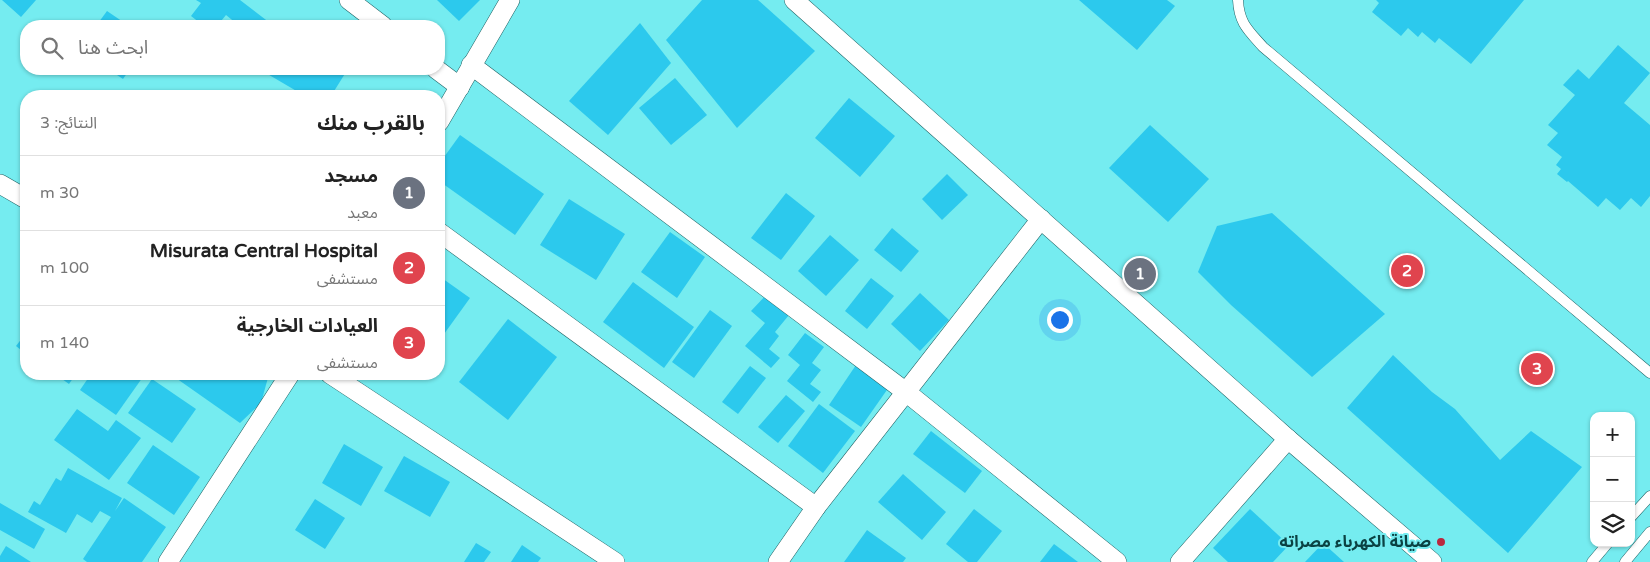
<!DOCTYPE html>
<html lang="ar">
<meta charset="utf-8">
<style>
:root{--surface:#fff;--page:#f2f2f2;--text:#222;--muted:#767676;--line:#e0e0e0;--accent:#0f766e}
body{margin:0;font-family:"Varela Round","Noto Sans Arabic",sans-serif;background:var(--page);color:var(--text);direction:rtl}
.controls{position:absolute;right:15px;bottom:15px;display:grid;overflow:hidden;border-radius:10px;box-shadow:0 1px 4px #0004}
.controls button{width:45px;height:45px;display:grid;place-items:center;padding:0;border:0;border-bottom:1px solid var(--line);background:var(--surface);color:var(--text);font:25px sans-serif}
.you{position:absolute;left:1059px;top:319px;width:18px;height:18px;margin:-12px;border:4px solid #fff;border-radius:50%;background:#1a73e8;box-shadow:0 0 0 8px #1a73e833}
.badge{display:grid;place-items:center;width:32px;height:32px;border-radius:50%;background:var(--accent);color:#fff;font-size:16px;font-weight:700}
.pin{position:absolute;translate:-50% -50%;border:2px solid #fff;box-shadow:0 1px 5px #0006}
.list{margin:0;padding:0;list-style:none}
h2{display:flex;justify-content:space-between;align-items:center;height:65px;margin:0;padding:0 20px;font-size:21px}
h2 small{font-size:16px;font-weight:400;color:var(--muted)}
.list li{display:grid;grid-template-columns:32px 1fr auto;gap:15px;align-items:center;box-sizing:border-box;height:75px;padding:0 20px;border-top:1px solid var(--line)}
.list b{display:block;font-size:19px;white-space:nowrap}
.list p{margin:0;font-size:16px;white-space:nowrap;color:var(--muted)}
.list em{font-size:16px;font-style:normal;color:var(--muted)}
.icon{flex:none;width:28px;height:28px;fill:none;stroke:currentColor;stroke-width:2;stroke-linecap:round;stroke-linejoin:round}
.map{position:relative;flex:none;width:1650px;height:562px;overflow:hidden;direction:ltr}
.search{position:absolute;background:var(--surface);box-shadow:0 1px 4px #0004;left:20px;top:20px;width:425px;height:55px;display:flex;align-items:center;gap:12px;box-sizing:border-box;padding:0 18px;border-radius:20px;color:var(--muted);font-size:19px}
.panel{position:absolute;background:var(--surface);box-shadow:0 1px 4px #0004;left:20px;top:90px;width:425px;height:290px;border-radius:20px;direction:rtl}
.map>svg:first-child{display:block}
.building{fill:#2cc9ed}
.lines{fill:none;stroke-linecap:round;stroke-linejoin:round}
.service-casing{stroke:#216264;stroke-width:11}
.minor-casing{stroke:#216264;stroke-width:20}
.service{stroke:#fff;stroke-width:10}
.minor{stroke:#fff;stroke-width:19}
.poi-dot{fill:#b9283f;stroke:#75ecf0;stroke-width:2}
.labels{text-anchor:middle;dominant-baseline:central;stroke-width:4;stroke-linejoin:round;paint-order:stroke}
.poi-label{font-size:16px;font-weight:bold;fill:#0a4243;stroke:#75ecf0;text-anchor:end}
</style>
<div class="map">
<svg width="1650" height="562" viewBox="0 0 1650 562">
<rect width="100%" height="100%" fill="#75ecf0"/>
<!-- building -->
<g class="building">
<path d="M2,0h34l-15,17z"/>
<path d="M196,0h44l30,23 -2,3h-33l2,-2 -11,-9 -9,11h-13l-13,-10 10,-13z"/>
<path d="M437,0h43l-21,21z"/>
<path d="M702,0h56l57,51 -78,77 -71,-88z"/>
<path d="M1079,0h88l8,6 -38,44z"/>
<path d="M1376,0h148l-53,64 -32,-26 -4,5 -13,-11 -4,5 -10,-9 -7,8 -29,-24 7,-9z"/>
<path d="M107,11l22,15h-33z"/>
<path d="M640,23l31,40 -63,72 -39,-34z"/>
<path d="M1618,45l32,28 -26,30 26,22v71l-9,11 -10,-9 -11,12 -14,-12 -8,9 -30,-26 -1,1 -10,-8 4,-5 -5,-4 6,-8 -15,-12 11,-12 -10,-8 27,-30 -12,-10 15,-16 11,10z"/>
<path d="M108,69h22l-7,10z"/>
<path d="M259,69h82l5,3 -15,24h-26z"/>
<path d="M675,78l32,37 -36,30 -32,-37z"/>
<path d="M849,98l46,38 -35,41 -45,-39z"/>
<path d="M1150,125l59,54 -41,43 -59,-54z"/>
<path d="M460,135l84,59 -29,41 -76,-54v-17z"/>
<path d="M947,174l21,21 -26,25 -20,-21z"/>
<path d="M786,193l29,23 -34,44 -30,-22z"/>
<path d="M569,199l56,35 -29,46 -56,-35z"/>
<path d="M1272,213l113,101 -73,63 -81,-72 -33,-33 19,-46z"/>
<path d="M892,228l27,23 -18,21 -27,-22z"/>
<path d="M670,232l35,25 -28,41 -36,-26z"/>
<path d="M830,235l29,25 -33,36 -28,-25z"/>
<path d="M439,276l31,22 -31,43z"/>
<path d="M871,278l23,18 -27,33 -22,-18z"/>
<path d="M633,282l61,45 -30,41 -61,-46z"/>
<path d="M920,293l29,27 -29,31 -29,-27z"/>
<path d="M766,295l23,20 -14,17 4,4 -10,13 11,9 -9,10 -26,-22 20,-23 -14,-12z"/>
<path d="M710,310l22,16 -38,52 -22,-16z"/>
<path d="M508,319l49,38 -49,63 -49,-38z"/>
<path d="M26,333v21l-10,-8z"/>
<path d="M805,333l19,14 -12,16 9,7 -11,14 11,8 -8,10 -26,-21 13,-16 -12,-10z"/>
<path d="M1393,355l39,37 23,17 45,51 31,-29 51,36 -74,86 -161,-145z"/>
<path d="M856,365l33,22 -28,40 -32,-22z"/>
<path d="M750,366l16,12 -28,36 -16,-12z"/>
<path d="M55,374h21l-7,10z"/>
<path d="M91,374h54l-29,41 -36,-25z"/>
<path d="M175,374h94l-8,29 -21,20 -67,-47z"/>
<path d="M152,379l44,30 -24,34 -44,-30z"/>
<path d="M786,395l19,16 -27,32 -20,-16z"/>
<path d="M819,404l36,27 -32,42 -35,-27z"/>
<path d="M77,409l31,22 8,-11 25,18 -32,42 -55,-40z"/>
<path d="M931,431l51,40 -17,22 -52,-39z"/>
<path d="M344,444l39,23 -22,39 -39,-23z"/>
<path d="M153,445l47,32 -26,38 -47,-32z"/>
<path d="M404,456l46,26 -20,35 -46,-26z"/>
<path d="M68,468l54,30 -7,13 9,-13 42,29 -24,35h-55l-4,-3 28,-42 -11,-6 -8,12 -15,-9 -11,19 -38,-21 6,-11 6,4 16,-27 5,3z"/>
<path d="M903,474l43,38 -24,28 -44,-38z"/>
<path d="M315,499l30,19 -20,31 -30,-19z"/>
<path d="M0,503l45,26 -11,20 -34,-19z"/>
<path d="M974,509l28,22 -25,31h-9l-22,-18z"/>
<path d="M1250,509l39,36 -16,17h-45l-15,-14z"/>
<path d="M867,530l39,28 -3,4h-59z"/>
<path d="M476,543l15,9 -7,10h-20z"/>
<path d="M1323,543l21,19h-39z"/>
<path d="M1054,544l24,18h-38z"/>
<path d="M522,545l19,13 -3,4h-27z"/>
<path d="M6,546l25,16h-31v-6z"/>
</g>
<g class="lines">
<!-- service casing -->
<g class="service-casing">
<g id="service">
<path d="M1238,0c1,23 10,30 25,47l387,326"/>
<path d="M1631,517l19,-21"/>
<path d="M1592,562l16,-19"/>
<path d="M1625,562l25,-30"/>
</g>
</g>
<!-- minor casing -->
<g class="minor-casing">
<g id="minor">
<path d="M349,0l34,26"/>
<path d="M794,0l494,439 144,123"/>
<path d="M471,65l435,327 211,170"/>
<path d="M436,69l24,18"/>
<path d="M439,122l71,-122"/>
<path d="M0,184l26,15"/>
<path d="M439,232l377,275"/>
<path d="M330,374l285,188"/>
<path d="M168,562l122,-188"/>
<path d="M778,562l38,-55 225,-288"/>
<path d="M1180,562l108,-123"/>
</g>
</g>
<!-- service -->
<use href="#service" class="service"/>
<!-- minor -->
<use href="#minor" class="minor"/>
</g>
<!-- markers -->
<circle class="poi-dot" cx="1441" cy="542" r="5"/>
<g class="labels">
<!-- poi labels -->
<g class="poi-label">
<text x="1431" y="542">صيانة الكهرباء مصراته</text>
</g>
</g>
</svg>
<div class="controls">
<button>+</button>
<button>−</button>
<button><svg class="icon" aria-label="layers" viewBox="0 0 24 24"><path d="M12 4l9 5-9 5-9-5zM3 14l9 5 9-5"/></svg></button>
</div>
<div class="you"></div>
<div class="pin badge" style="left:1140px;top:274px;background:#6b7280">1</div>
<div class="pin badge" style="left:1407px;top:271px;background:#e0444e">2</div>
<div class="pin badge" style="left:1537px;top:369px;background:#e0444e">3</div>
<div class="search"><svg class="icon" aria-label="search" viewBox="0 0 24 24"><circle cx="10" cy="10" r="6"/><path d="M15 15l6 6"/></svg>ابحث هنا</div>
<section class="panel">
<h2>بالقرب منك<small>النتائج: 3</small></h2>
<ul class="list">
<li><span class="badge" style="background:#6b7280">1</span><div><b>مسجد</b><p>معبد</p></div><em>30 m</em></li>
<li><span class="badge" style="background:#e0444e">2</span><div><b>Misurata Central Hospital</b><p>مستشفى</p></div><em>100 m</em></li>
<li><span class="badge" style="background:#e0444e">3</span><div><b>العيادات الخارجية</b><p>مستشفى</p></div><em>140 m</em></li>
</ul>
</section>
</div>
